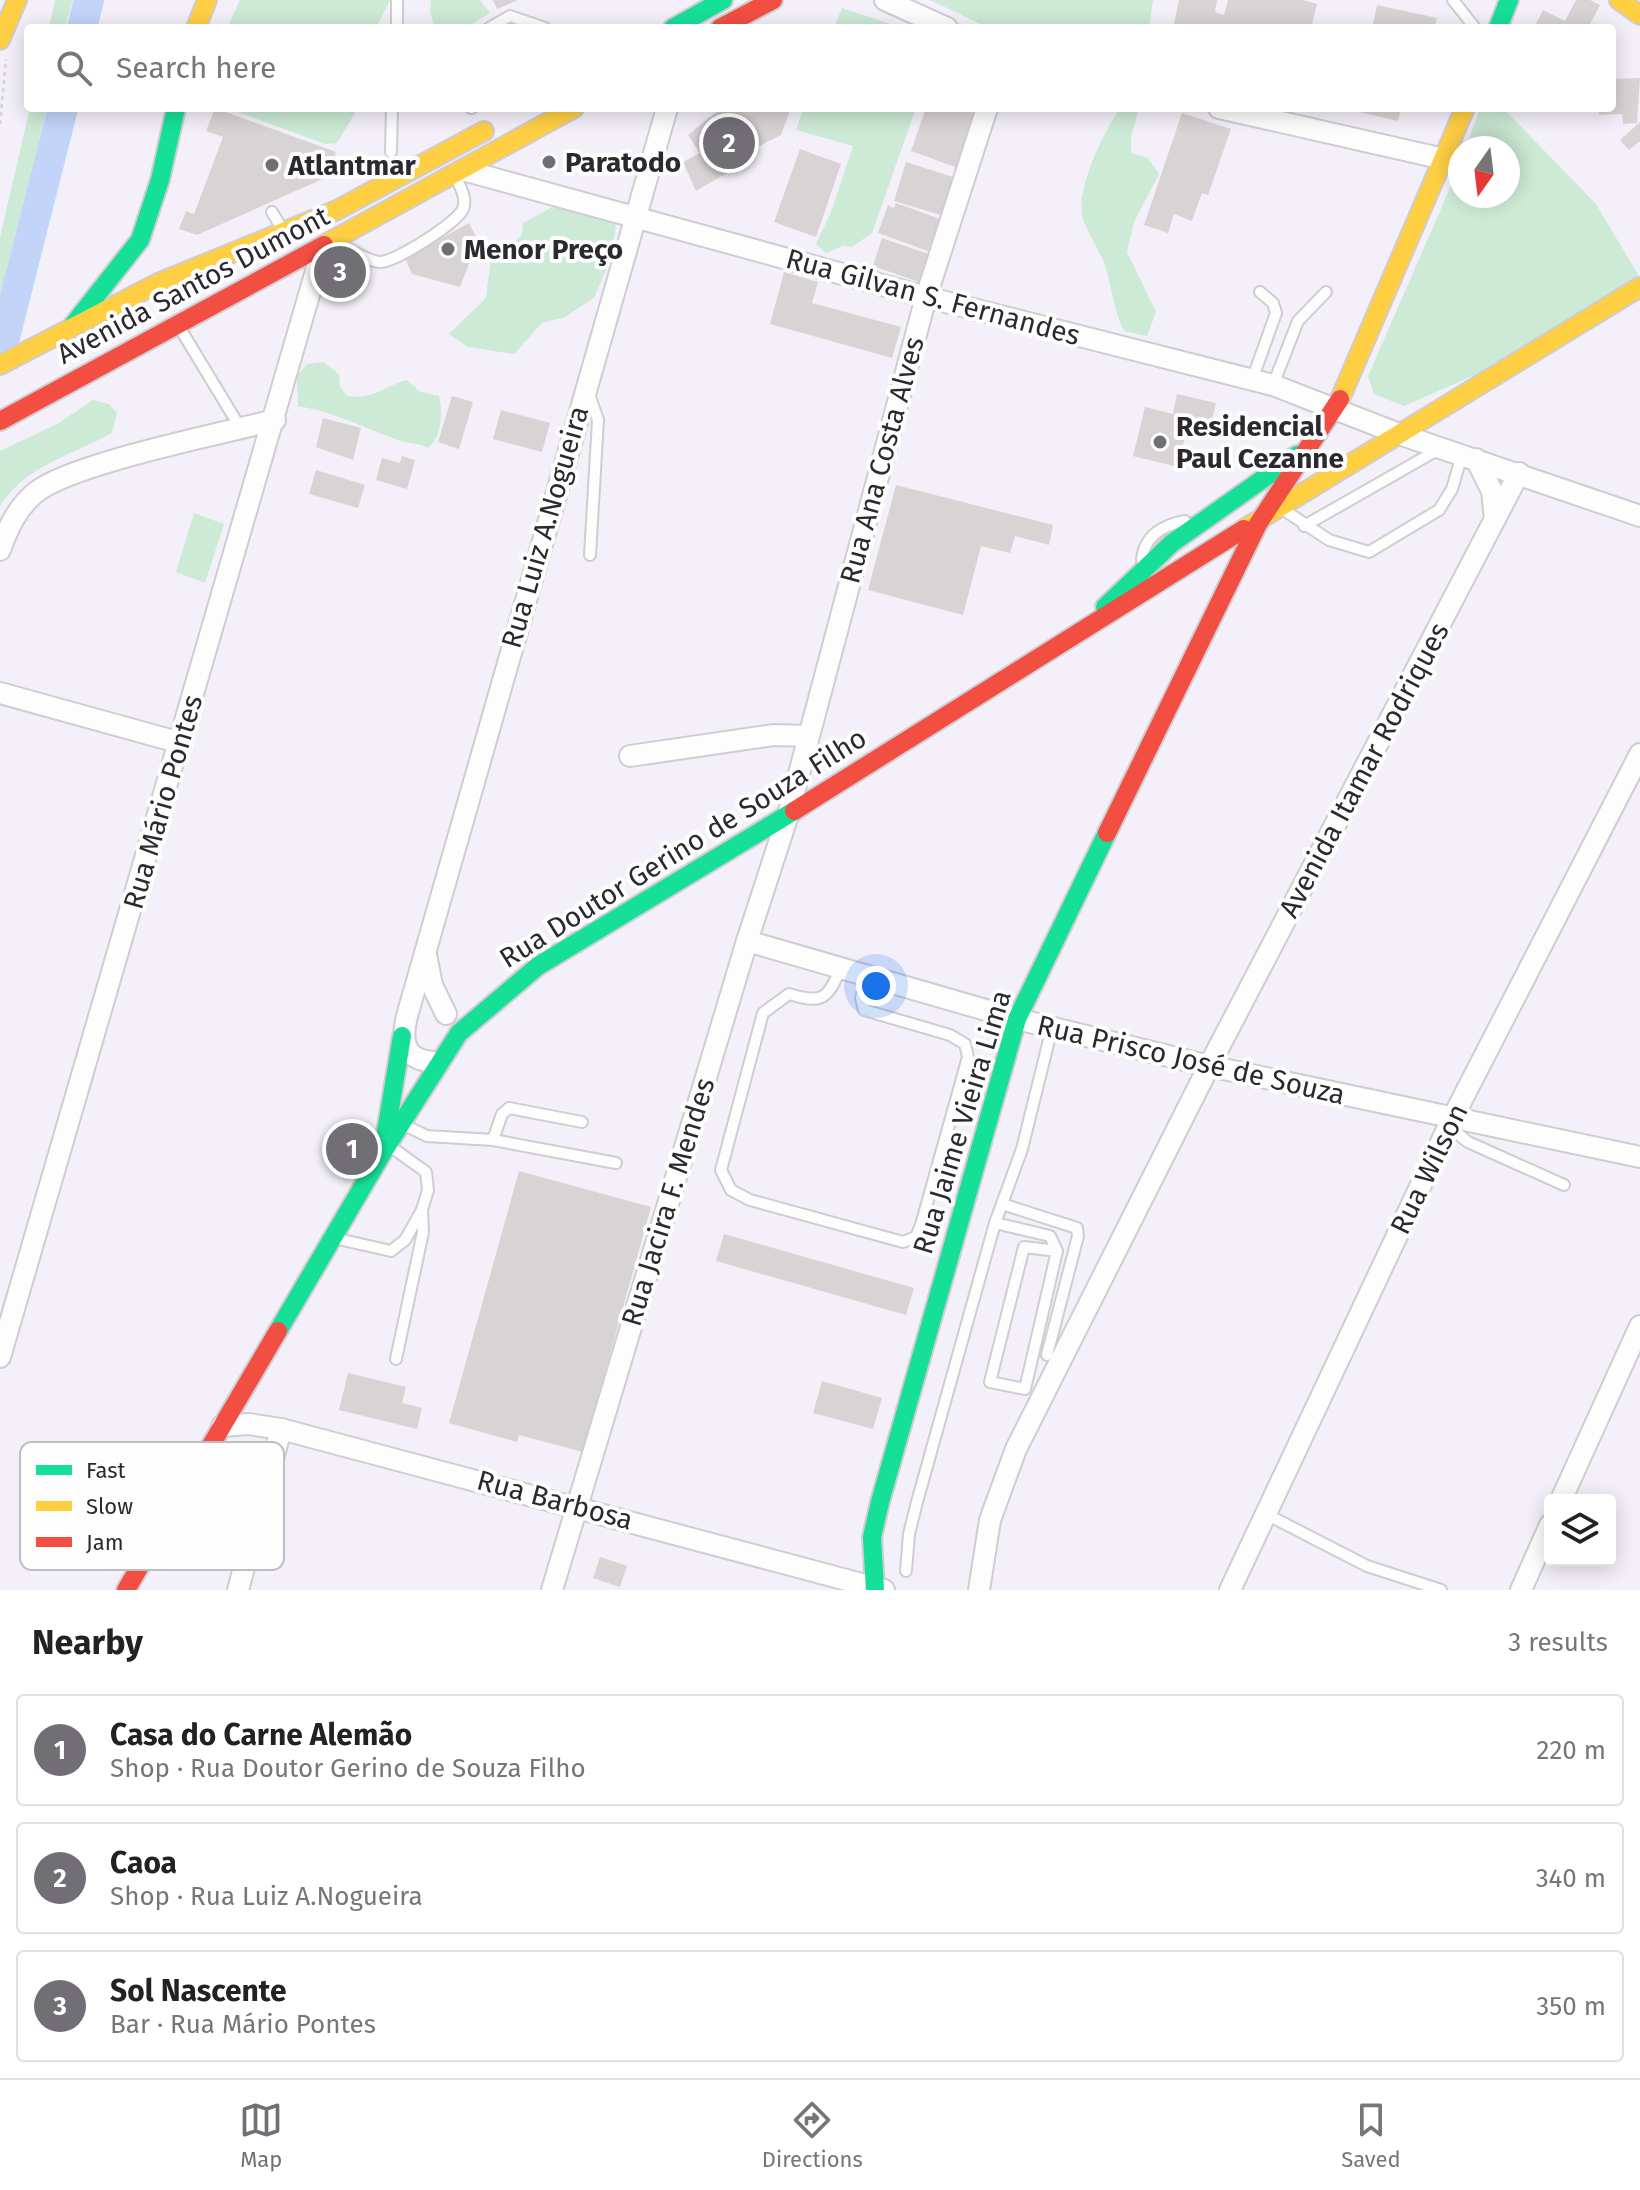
<!DOCTYPE html>
<meta charset="utf-8">
<style>
:root{--surface:#fff;--page:#f6f6f6;--text:#222;--muted:#767676;--line:#e0e0e0;--accent:#716e76}
body{margin:0;font-family:"Fira Sans",sans-serif;background:var(--page);color:var(--text)}
.controls{position:absolute;right:24px;bottom:24px;display:grid;overflow:hidden;border-radius:8px;box-shadow:0 4px 20px #0003}
.controls button{width:72px;height:72px;display:grid;place-items:center;padding:0;border:0;border-bottom:2px solid var(--line);background:var(--surface);color:var(--text);font:40px sans-serif}
.compass{position:absolute;left:1448px;top:136px;width:72px;height:72px;border-radius:50%;background:var(--surface);box-shadow:0 4px 20px #0003;rotate:194deg}
.you{position:absolute;left:876px;top:986px;width:28px;height:28px;margin:-20px;border:6px solid #fff;border-radius:50%;background:#1a73e8;box-shadow:0 0 0 12px #1a73e833}
.badge{display:grid;place-items:center;width:52px;height:52px;border-radius:50%;background:var(--accent);color:#fff;font-size:26px;font-weight:700}
.pin{position:absolute;translate:-50% -50%;border:4px solid #fff;box-shadow:0 2px 8px #0006}
.list{margin:0;padding:0;list-style:none}
h2{display:flex;justify-content:space-between;align-items:center;height:104px;margin:0;padding:0 32px;font-size:34px}
h2 small{font-size:26px;font-weight:400;color:var(--muted)}
.list li{display:grid;grid-template-columns:52px 1fr auto;gap:24px;align-items:center;box-sizing:border-box;height:112px;margin:0 16px 16px;padding:0 16px;border:2px solid var(--line);border-radius:8px}
.list b{display:block;font-size:30px;white-space:nowrap}
.list p{margin:0;font-size:26px;white-space:nowrap;color:var(--muted)}
.list em{font-size:26px;font-style:normal;color:var(--muted)}
.icon{flex:none;width:44px;height:44px;fill:none;stroke:currentColor;stroke-width:2;stroke-linecap:round;stroke-linejoin:round}
.map{position:relative;flex:none;width:1640px;height:1590px;overflow:hidden}
.search{position:absolute;background:var(--surface);box-shadow:0 4px 20px #0003;left:24px;right:24px;top:24px;height:88px;display:flex;align-items:center;gap:20px;box-sizing:border-box;padding:0 28px;border-radius:8px;color:var(--muted);font-size:30px}
.sheet{height:488px;background:var(--surface)}
nav{display:flex;justify-content:space-around;align-items:center;box-sizing:border-box;height:112px;border-top:2px solid var(--line);background:var(--surface);font-size:22px;color:var(--muted)}
nav a{display:grid;justify-items:center;gap:4px}
nav .on{color:var(--accent)}
.map>svg:first-child{display:block}
.green{fill:#ccead6}
.lines{fill:none;stroke-linecap:round;stroke-linejoin:round}
.river{stroke:#c2d5f9;stroke-width:30}
.building{fill:#d8d3d4}
.lane-casing{stroke:#cfccd3;stroke-width:14}
.street-casing{stroke:#cfccd3;stroke-width:24}
.fast-casing{stroke:#cfccd3;stroke-width:22}
.slow-casing{stroke:#cfccd3;stroke-width:22}
.jam-casing{stroke:#cfccd3;stroke-width:22}
.path{stroke:#d6d6d8;stroke-width:3;stroke-dasharray:4 4;stroke-linecap:butt}
.lane{stroke:#fdfdfe;stroke-width:10}
.street{stroke:#fdfdfe;stroke-width:20}
.fast{stroke:#16e098;stroke-width:18}
.slow{stroke:#ffcf43;stroke-width:18}
.jam{stroke:#f24e42;stroke-width:18}
.poi-dot{fill:#716e76;stroke:#fdfdfd;stroke-width:3}
.labels{text-anchor:middle;dominant-baseline:central;stroke-width:8;stroke-linejoin:round;paint-order:stroke}
.poi-label{font-size:28px;font-weight:bold;fill:#2b2830;stroke:#fdfdfd;text-anchor:start}
.street-label{font-size:28px;fill:#2b2830;stroke:#fdfdfd}
.key{fill:#fdfdfd;stroke:#bebdc0;stroke-width:2}
.key-label{font-size:22px;fill:#2b2830}
</style>
<div class="map">
<svg width="1640" height="1590" viewBox="0 0 1640 1590">
<rect width="100%" height="100%" fill="#f4f0f9"/>
<!-- green -->
<g class="green">
<path d="M55,0h18l-8,28h-16z"/>
<path d="M240,0h150l-14,28h-149z"/>
<path d="M431,0h49l10,13 -25,15h-30l-5,-16z"/>
<path d="M930,0h223l-4,28h-160z"/>
<path d="M842,8l61,20h-69z"/>
<path d="M30,108h17l-47,202v-73z"/>
<path d="M227,108h131l-21,35 -12,1z"/>
<path d="M804,108h112l-44,125 -20,14 -9,-1 -17,7 -10,-9 15,-32 22,-66 -57,-16z"/>
<path d="M1121,108h18l-8,29v16l17,5 11,16 -25,48 -7,30 29,60 -9,24 -23,-5c-10,-21 -11,-37 -17,-59 -5,-19 -16,-32 -23,-50 -12,-26 20,-93 37,-114z"/>
<path d="M1480,108h23l93,96 44,74 -142,87 -94,41 -30,-12 -6,-18 92,-211v31h48v-48h-42z"/>
<path d="M556,205l44,9 16,11 -4,31 -18,42 -29,19 -23,6 -28,31 -46,-7 -19,-13 37,-36 6,-49h17l13,-15 1,-11z"/>
<path d="M323,362l16,12 1,13 7,9c29,3 31,-7 59,-16l15,12 18,4c4,17 3,41 -11,52 -11,-6 -20,-4 -30,-8 -37,-13 -60,-27 -100,-34l-1,-30 10,-12z"/>
<path d="M93,400l16,4 8,9 -5,20c-41,23 -86,32 -112,73v-55l59,-28z"/>
<path d="M194,513l30,11 -19,59 -29,-11z"/>
</g>
<g class="lines">
<!-- river -->
<g class="river">
<path d="M82,28l7,-28"/>
<path d="M0,357l63,-249"/>
</g>
</g>
<!-- building -->
<g class="building">
<path d="M493,0h25l-21,9z"/>
<path d="M1179,0h38l-2,12 9,3 4,-15h74l15,4 -6,24h-138z"/>
<path d="M1576,0h14l10,5 -12,23h-54l9,-18 22,11z"/>
<path d="M1377,5l60,13 -3,10h-62z"/>
<path d="M1640,78l-3,45 -14,1 -1,-10 -23,1v-7h13v-29z"/>
<path d="M215,108l121,44 -9,25 -130,58 -18,-6 7,-18 8,3 29,-77 -17,-6z"/>
<path d="M721,108h70l-10,27 -30,15 2,8 -57,33 -13,-29 17,-9 -12,-18z"/>
<path d="M926,108h34l16,6 -18,54 -47,-17z"/>
<path d="M1355,108h46l-3,13 -43,-10z"/>
<path d="M1182,113l49,16 -23,66 -6,-2 -10,28 -18,-7 -6,19 -24,-8z"/>
<path d="M1640,122v19l-11,9 -9,-10z"/>
<path d="M800,149l41,15 -25,73 -42,-15z"/>
<path d="M906,162l50,16 -12,38 -50,-15z"/>
<path d="M896,203l44,16 -12,32 -50,-18 10,-28 6,3z"/>
<path d="M469,223l9,18 -18,46 -48,-13 -7,-16z"/>
<path d="M882,238l49,17 -8,24 -4,3 -46,-16z"/>
<path d="M784,272l34,10 -6,21 89,24 -9,31 -122,-34z"/>
<path d="M1177,394l39,9 -6,25 -22,-5 -10,44 -45,-11 12,-49 28,7z"/>
<path d="M452,396l21,6 -14,47 -21,-7z"/>
<path d="M501,410l49,13 -8,29 -49,-13z"/>
<path d="M323,418l38,10 -8,32 -37,-13z"/>
<path d="M402,456l13,4 -8,29 -31,-9 6,-22 18,5z"/>
<path d="M316,470l49,15 -7,23 -49,-14z"/>
<path d="M896,485l157,40 -4,20 -34,-9 -5,17 -29,-7 -18,69 -95,-25z"/>
<path d="M519,1171l132,36 -68,245 -64,-17 -2,7 -68,-19z"/>
<path d="M724,1234l190,54 -8,27 -190,-54z"/>
<path d="M348,1373l58,14 -4,16 20,5 -5,21 -78,-19z"/>
<path d="M822,1381l60,17 -9,31 -60,-16z"/>
<path d="M600,1557l27,9 -7,21 -27,-9z"/>
</g>
<g class="lines">
<!-- lane casing -->
<g class="lane-casing">
<g id="lane">
<path d="M397,0v28"/>
<path d="M1453,0l22,28"/>
<path d="M489,28l21,-12 35,12"/>
<path d="M471,108h1"/>
<path d="M391,152l1,-44"/>
<path d="M272,212l10,17"/>
<path d="M340,244c12,6 26,17 40,18 15,0 77,-39 83,-53 4,-11 -2,-20 -6,-30"/>
<path d="M181,330l60,99"/>
<path d="M1252,380l24,-67 -3,-10 -13,-11"/>
<path d="M1273,385l25,-64 28,-29"/>
<path d="M589,394l9,26 -8,135"/>
<path d="M1284,510l45,30 40,12 70,-42 13,-21 10,-34"/>
<path d="M1304,526l137,-78"/>
<path d="M1142,560c2,-24 21,-35 43,-39"/>
<path d="M841,968c-14,32 -19,36 -52,26l-26,19 -42,157 10,20 19,10 153,42 13,-5 5,-12 47,-168 -3,-13 -15,-9 -86,-25 -3,-12 6,-22"/>
<path d="M402,1124l25,12 66,4 123,23"/>
<path d="M1449,1127l19,15 96,43"/>
<path d="M493,1140l9,-26 7,-6 73,14"/>
<path d="M391,1147l35,25 2,18 -6,20"/>
<path d="M1002,1204l75,24 1,8 -31,119"/>
<path d="M995,1223l55,13 7,15 -32,138 -35,-7 34,-135 33,4"/>
<path d="M334,1238l57,13 14,-11 17,-30 1,22 -27,127"/>
<path d="M1266,1514l101,52 74,24"/>
<path d="M906,1571l3,-37 8,-32 78,-279 27,-74 30,-121"/>
</g>
</g>
<!-- street casing -->
<g class="street-casing">
<g id="street">
<path d="M885,0l62,28"/>
<path d="M1219,108l225,51"/>
<path d="M463,170l463,127 347,88 126,49 241,82"/>
<path d="M1476,459l16,32 3,28"/>
<path d="M0,550c8,-22 17,-42 35,-57 34,-29 189,-60 240,-73"/>
<path d="M0,693l181,50"/>
<path d="M630,756l144,-21 34,1"/>
<path d="M747,941l270,78 192,47 431,91"/>
<path d="M426,955l6,30 14,29"/>
<path d="M439,1062c-33,0 -39,-17 -32,-46l260,-908"/>
<path d="M0,1357l323,-1110"/>
<path d="M222,1426l27,-2 32,5 603,161"/>
<path d="M1561,1500l79,-174"/>
<path d="M238,1590l43,-161"/>
<path d="M552,1590l195,-649 41,-126 138,-518 61,-189"/>
<path d="M979,1590l11,-70 26,-71 193,-383 310,-593"/>
<path d="M1230,1590l222,-471 188,-365"/>
<path d="M1521,1590l29,-65"/>
</g>
</g>
<!-- fast casing -->
<g class="fast-casing">
<g id="fast">
<path d="M673,28l50,-28"/>
<path d="M1498,28l11,-28"/>
<path d="M73,325l67,-85 20,-60 16,-72"/>
<path d="M1105,607l67,-64 125,-88"/>
<path d="M385,1138l17,-102"/>
<path d="M278,1331l105,-179 76,-119 79,-67 256,-155"/>
<path d="M875,1590l-3,-53 8,-35 137,-483 90,-186"/>
</g>
</g>
<!-- slow casing -->
<g class="slow-casing">
<g id="slow">
<path d="M1619,0l21,15"/>
<path d="M196,28l11,-28"/>
<path d="M0,40l17,-40"/>
<path d="M324,245l250,-137"/>
<path d="M0,365l158,-82 179,-73 147,-79"/>
<path d="M1340,399l125,-291"/>
<path d="M1244,529l396,-242"/>
</g>
</g>
<!-- jam casing -->
<g class="jam-casing">
<g id="jam">
<path d="M720,28l53,-28"/>
<path d="M0,421l324,-176"/>
<path d="M794,811l450,-282"/>
<path d="M1107,833l151,-309 82,-125"/>
<path d="M126,1590l152,-259"/>
</g>
</g>
<!-- path -->
<path class="path" d="M0,124l6,-65"/>
<!-- lane -->
<use href="#lane" class="lane"/>
<!-- street -->
<use href="#street" class="street"/>
<!-- fast -->
<use href="#fast" class="fast"/>
<!-- slow -->
<use href="#slow" class="slow"/>
<!-- jam -->
<use href="#jam" class="jam"/>
</g>
<!-- markers -->
<g class="poi-dot">
<circle cx="549" cy="162" r="8"/>
<circle cx="272" cy="165" r="8"/>
<circle cx="448" cy="249" r="8"/>
<circle cx="1160" cy="442" r="8"/>
</g>
<g class="labels">
<!-- poi labels -->
<g class="poi-label">
<text x="565" y="162">Paratodo</text>
<text x="288" y="165">Atlantmar</text>
<text x="464" y="249">Menor Preço</text>
<text x="1176" y="426">Residencial<tspan x="1176" dy="32">Paul Cezanne</tspan></text>
</g>
<!-- street labels -->
<g class="street-label">
<text transform="translate(193 285) rotate(-28)">Avenida Santos Dumont</text>
<text transform="translate(933 297) rotate(15)">Rua Gilvan S. Fernandes</text>
<text transform="translate(882 460) rotate(-75)">Rua Ana Costa Alves</text>
<text transform="translate(545 527) rotate(-74)">Rua Luiz A.Nogueira</text>
<text transform="translate(1364 770) rotate(-62)">Avenida Itamar Rodriques</text>
<text transform="translate(163 802) rotate(-74)">Rua Mário Pontes</text>
<text transform="translate(683 848) rotate(-32)">Rua Doutor Gerino de Souza Filho</text>
<text transform="translate(1191 1060) rotate(13)">Rua Prisco José de Souza</text>
<text transform="translate(962 1122) rotate(-73)">Rua Jaime Vieira Lima</text>
<text transform="translate(1429 1169) rotate(-64)">Rua Wilson</text>
<text transform="translate(668 1202) rotate(-73)">Rua Jacira F. Mendes</text>
<text transform="translate(555 1500) rotate(15)">Rua Barbosa</text>
</g>
</g>
<!-- legend -->
<rect x="20" y="1442" width="264" height="128" rx="12" class="key"/>
<rect x="36" y="1465" width="36" height="10" fill="#16e098"/>
<rect x="36" y="1501" width="36" height="10" fill="#ffcf43"/>
<rect x="36" y="1537" width="36" height="10" fill="#f24e42"/>
<g class="key-label">
<text x="86" y="1478">Fast</text>
<text x="86" y="1514">Slow</text>
<text x="86" y="1550">Jam</text>
</g>
</svg>
<div class="controls">
<button><svg class="icon" aria-label="layers" viewBox="0 0 24 24"><path d="M12 4l9 5-9 5-9-5zM3 14l9 5 9-5"/></svg></button>
</div>
<svg class="compass" viewBox="-18 -18 36 36"><path d="M0-13l5 13h-10z" fill="#e53935"/><path d="M0 13l5-13h-10z" fill="#767676"/></svg>
<div class="you"></div>
<div class="pin badge" style="left:352px;top:1149px">1</div>
<div class="pin badge" style="left:729px;top:143px">2</div>
<div class="pin badge" style="left:340px;top:272px">3</div>
<div class="search"><svg class="icon" aria-label="search" viewBox="0 0 24 24"><circle cx="10" cy="10" r="6"/><path d="M15 15l6 6"/></svg>Search here</div>
</div>
<section class="sheet">
<h2>Nearby<small>3 results</small></h2>
<ul class="list">
<li><span class="badge">1</span><div><b>Casa do Carne Alemão</b><p>Shop · Rua Doutor Gerino de Souza Filho</p></div><em>220 m</em></li>
<li><span class="badge">2</span><div><b>Caoa</b><p>Shop · Rua Luiz A.Nogueira</p></div><em>340 m</em></li>
<li><span class="badge">3</span><div><b>Sol Nascente</b><p>Bar · Rua Mário Pontes</p></div><em>350 m</em></li>
</ul>
</section>
<nav>
<a class="on"><svg class="icon" aria-label="map" viewBox="0 0 24 24"><path d="M3 6l6-2 6 2 6-2v14l-6 2-6-2-6 2zM9 4v14M15 6v14"/></svg>Map</a>
<a><svg class="icon" aria-label="directions" viewBox="0 0 24 24"><path d="M12 3l9 9-9 9-9-9zM9 14v-3h6M13 9l2 2-2 2"/></svg>Directions</a>
<a><svg class="icon" aria-label="saved" viewBox="0 0 24 24"><path d="M7 4h10v16l-5-4-5 4z"/></svg>Saved</a>
</nav>
